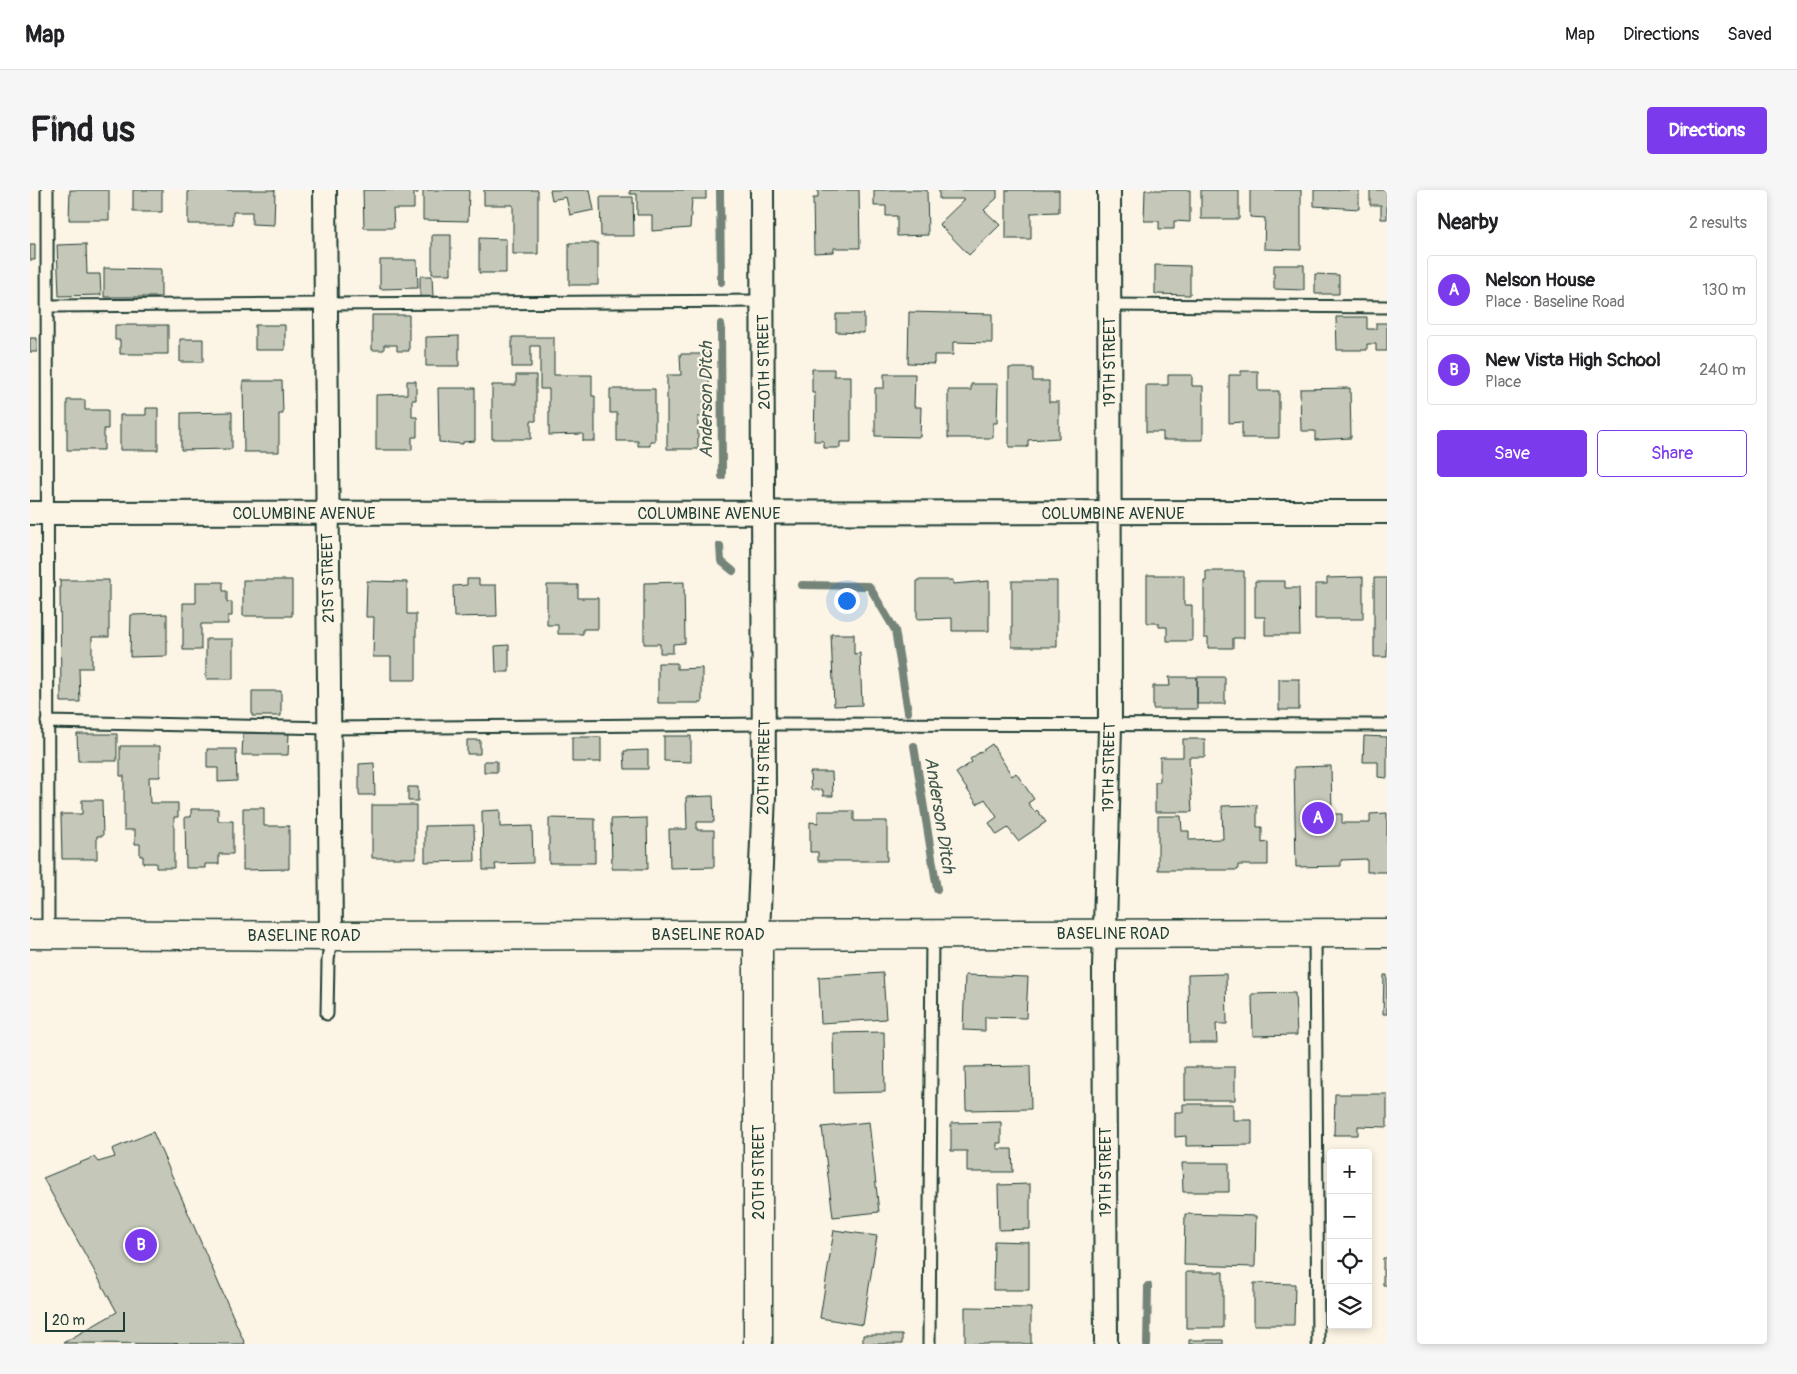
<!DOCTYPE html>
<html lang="en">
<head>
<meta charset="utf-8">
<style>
	body { margin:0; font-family:Pangolin,sans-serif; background:#f6f6f6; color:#202124 }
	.controls { position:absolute; right:15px; bottom:15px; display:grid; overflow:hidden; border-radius:5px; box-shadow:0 2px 8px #0003 }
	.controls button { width:45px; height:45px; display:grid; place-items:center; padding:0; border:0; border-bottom:1px solid #e0e0e0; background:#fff; color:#202124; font:25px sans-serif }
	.scale { position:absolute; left:15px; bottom:12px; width:80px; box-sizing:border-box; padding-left:5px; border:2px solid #1f3d34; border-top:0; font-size:14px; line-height:18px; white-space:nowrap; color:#1f3d34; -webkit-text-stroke:4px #fcf5e5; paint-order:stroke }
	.you { position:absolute; left:816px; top:410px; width:18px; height:18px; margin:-12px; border:4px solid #fff; border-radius:50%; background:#1a73e8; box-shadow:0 0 0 8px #1a73e833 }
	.badge { display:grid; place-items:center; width:32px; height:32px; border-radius:50%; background:#7c3aed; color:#fff; font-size:16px; font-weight:700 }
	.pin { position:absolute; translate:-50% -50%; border:2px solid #fff; box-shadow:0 1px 5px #0006 }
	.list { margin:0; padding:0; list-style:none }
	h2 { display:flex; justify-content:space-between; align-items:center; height:65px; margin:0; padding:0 20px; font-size:21px }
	h2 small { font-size:16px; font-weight:400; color:#757577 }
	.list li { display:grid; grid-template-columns:32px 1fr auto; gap:15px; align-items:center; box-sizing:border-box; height:70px; margin:0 10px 10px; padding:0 10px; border:1px solid #e0e0e0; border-radius:5px }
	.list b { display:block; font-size:19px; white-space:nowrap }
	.list p { margin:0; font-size:16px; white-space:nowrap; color:#757577 }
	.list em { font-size:16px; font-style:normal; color:#757577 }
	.actions { display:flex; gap:10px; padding:15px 20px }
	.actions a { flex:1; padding:11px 0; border:1px solid #7c3aed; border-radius:5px; text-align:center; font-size:18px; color:#7c3aed }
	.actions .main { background:#7c3aed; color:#fff }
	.icon { flex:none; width:28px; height:28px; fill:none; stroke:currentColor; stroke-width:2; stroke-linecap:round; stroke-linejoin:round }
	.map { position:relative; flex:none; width:1357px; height:1154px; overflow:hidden; border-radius:5px }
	header { display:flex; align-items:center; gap:30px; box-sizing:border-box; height:70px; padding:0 25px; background:#fff; border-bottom:1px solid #e0e0e0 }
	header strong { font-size:24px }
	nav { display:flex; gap:28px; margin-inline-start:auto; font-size:18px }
	.intro { display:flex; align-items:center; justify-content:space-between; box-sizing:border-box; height:120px; padding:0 30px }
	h1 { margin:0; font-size:35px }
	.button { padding:12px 22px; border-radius:5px; background:#7c3aed; color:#fff; font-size:18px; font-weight:700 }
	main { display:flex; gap:30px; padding:0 30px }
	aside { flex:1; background:#fff; border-radius:5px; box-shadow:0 2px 8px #0003 }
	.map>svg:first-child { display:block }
</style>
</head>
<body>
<header>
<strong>Map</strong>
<nav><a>Map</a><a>Directions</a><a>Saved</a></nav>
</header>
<div class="intro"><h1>Find us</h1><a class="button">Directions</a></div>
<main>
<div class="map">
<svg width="1357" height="1154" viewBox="0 0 1357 1154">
	<rect width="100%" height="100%" fill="#fcf5e5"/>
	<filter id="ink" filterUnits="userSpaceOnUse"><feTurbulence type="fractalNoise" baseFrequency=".02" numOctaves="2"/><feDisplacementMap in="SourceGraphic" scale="10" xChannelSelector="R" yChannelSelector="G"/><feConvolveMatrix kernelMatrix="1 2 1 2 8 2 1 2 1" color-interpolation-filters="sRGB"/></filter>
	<g filter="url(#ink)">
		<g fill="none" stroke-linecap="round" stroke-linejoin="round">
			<!-- stream -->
			<path stroke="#758479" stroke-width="8" d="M 690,0 L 691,92
				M 691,134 L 692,286
				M 690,356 L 691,371 L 703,381
				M 772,395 L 839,396 L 865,440 L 878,522
				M 884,556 L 907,699
				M 1117,1154 L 1118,1096"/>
		</g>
		<!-- building -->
		<path fill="#c5c7b9" stroke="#1f3d34" d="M 40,0 L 79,0 L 79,30 L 39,30 Z
			M 103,0 L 132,0 L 132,22 L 103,22 Z
			M 158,0 L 245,0 L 244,35 L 222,34 L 222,22 L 203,22 L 203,34 L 158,34 Z
			M 333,0 L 388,0 L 388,3 L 384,3 L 384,19 L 363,19 L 364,38 L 334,38 Z
			M 393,0 L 439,0 L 438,31 L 393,30 Z
			M 454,0 L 508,0 L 508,64 L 483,64 L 483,15 L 454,15 Z
			M 520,0 L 560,0 L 564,20 L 540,25 L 536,7 L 522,10 Z
			M 600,0 L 676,0 L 676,9 L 662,9 L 660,38 L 622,41 L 622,25 L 607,25 L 607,4 L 600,4 Z
			M 788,0 L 829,0 L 830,58 L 804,58 L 804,62 L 784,63 L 783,8 L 788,8 Z
			M 844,0 L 897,0 L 898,45 L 867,46 L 867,26 L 856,26 L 856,16 L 844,16 Z
			M 909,0 L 967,0 L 967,8 L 954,20 L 970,35 L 939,65 L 909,34 L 935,9 L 909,9 Z
			M 976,0 L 1029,0 L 1029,22 L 1001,23 L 1001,49 L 976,49 Z
			M 1115,0 L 1160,0 L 1160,32 L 1144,31 L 1144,39 L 1129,39 L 1129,31 L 1114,31 Z
			M 1171,0 L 1209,0 L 1209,29 L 1171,29 Z
			M 1220,0 L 1271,0 L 1271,60 L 1234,59 L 1235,28 L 1220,27 Z
			M 1284,0 L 1329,0 L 1329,19 L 1284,16 Z
			M 1340,0 L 1357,0 L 1357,29 L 1351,29 L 1351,15 L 1340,15 Z
			M 570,7 L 603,7 L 604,46 L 571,46 Z
			M 402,45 L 421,45 L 421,84 L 402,84 Z
			M 449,48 L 476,49 L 476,83 L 449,83 Z
			M 539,53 L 568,53 L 568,95 L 539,95 Z
			M 0,54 L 5,54 L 5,70 L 0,70 Z
			M 56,54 L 57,84 L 70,84 L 71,105 L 29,106 L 27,55 Z
			M 350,70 L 387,70 L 388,98 L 350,99 Z
			M 1125,75 L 1160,76 L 1160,105 L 1125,104 Z
			M 1244,75 L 1274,75 L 1274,100 L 1244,99 Z
			M 74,78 L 131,79 L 131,107 L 74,107 Z
			M 1285,84 L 1309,85 L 1309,104 L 1285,104 Z
			M 390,86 L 402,86 L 403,107 L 390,107 Z
			M 879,122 L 962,124 L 962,153 L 923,152 L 923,165 L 904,165 L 904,174 L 878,173 Z
			M 806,124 L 834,124 L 834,143 L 806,142 Z
			M 342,125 L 379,125 L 379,161 L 367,161 L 367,155 L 354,155 L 354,160 L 342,160 Z
			M 1306,127 L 1337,127 L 1337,139 L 1346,139 L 1346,133 L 1357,133 L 1357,161 L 1346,161 L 1346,154 L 1337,154 L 1337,160 L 1307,160 Z
			M 85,135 L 138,135 L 138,164 L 90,164 L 90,150 L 85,150 Z
			M 225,135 L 255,135 L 255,160 L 225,160 Z
			M 429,146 L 429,176 L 396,176 L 396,147 Z
			M 482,147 L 524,147 L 524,185 L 562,185 L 562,206 L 565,206 L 565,251 L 553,251 L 553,244 L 519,245 L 519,199 L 510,199 L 510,156 L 501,156 L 501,177 L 482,177 Z
			M 0,148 L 7,148 L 7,162 L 0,162 Z
			M 150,149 L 173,149 L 173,172 L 150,172 Z
			M 650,164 L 679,164 L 679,227 L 668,227 L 668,259 L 637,259 L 637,185 L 651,185 Z
			M 979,178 L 1003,178 L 1003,191 L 1019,191 L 1019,212 L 1029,212 L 1029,248 L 998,250 L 998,257 L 979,257 Z
			M 782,179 L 804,179 L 804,186 L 821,186 L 821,252 L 810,252 L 810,258 L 794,258 L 794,251 L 784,251 L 785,203 L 782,203 Z
			M 1211,181 L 1228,181 L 1228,201 L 1249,201 L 1249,248 L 1212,248 L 1212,232 L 1199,233 L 1199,185 L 1211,185 Z
			M 854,184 L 885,184 L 884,217 L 891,217 L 890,247 L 845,246 L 845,198 L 854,198 Z
			M 486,185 L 506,185 L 506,231 L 501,231 L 501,249 L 462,249 L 462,195 L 486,195 Z
			M 1138,185 L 1162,185 L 1162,196 L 1173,196 L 1173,250 L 1133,250 L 1133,242 L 1116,242 L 1116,195 L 1138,195 Z
			M 213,191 L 252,191 L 253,224 L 249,224 L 249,262 L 214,262 Z
			M 377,191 L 386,191 L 386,210 L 382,210 L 382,227 L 387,227 L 387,247 L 382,247 L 382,260 L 346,260 L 346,205 L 377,204 Z
			M 941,194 L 968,194 L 967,233 L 963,233 L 963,248 L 918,248 L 918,200 L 941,200 Z
			M 408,198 L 445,198 L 445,251 L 433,252 L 433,254 L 409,252 Z
			M 1320,198 L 1321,248 L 1285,250 L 1285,241 L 1271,241 L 1270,199 Z
			M 580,199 L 625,199 L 625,251 L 620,251 L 620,256 L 608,256 L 608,251 L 587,251 L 587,223 L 580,223 Z
			M 37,210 L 55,210 L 55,220 L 78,220 L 78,239 L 74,239 L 74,260 L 37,260 Z
			M 116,218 L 128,218 L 128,260 L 90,260 L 90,225 L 116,225 Z
			M 202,222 L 202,259 L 151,260 L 151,223 Z
			M 1176,381 L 1214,381 L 1214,448 L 1203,448 L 1203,458 L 1178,458 L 1178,448 L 1174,448 L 1174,391 L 1176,391 Z
			M 1117,385 L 1154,385 L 1154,415 L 1162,415 L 1162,451 L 1137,451 L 1137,437 L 1129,437 L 1129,433 L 1117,433 Z
			M 1333,387 L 1333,429 L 1285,429 L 1285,394 L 1297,394 L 1297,388 Z
			M 1344,388 L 1357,388 L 1357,467 L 1344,467 Z
			M 437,389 L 449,389 L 449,395 L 466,395 L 467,426 L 424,427 L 423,396 L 437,395 Z
			M 30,390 L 79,390 L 79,447 L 62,447 L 62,478 L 49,478 L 50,512 L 31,512 Z
			M 213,390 L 262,390 L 262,426 L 213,426 Z
			M 887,390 L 923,390 L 923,394 L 959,391 L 959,441 L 922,441 L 922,428 L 887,429 Z
			M 337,391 L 377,392 L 377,424 L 386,424 L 386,490 L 361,490 L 361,467 L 343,467 L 344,427 L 336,427 Z
			M 982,391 L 1027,391 L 1027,457 L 982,457 Z
			M 1225,391 L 1255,391 L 1255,398 L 1269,398 L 1270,445 L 1235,445 L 1235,427 L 1225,427 Z
			M 166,392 L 193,392 L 193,401 L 197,401 L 197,412 L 202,412 L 202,426 L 198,426 L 198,434 L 171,434 L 171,460 L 153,460 L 153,413 L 166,413 Z
			M 654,392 L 655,453 L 643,454 L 643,463 L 630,463 L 630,454 L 614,454 L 614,393 Z
			M 517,395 L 548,395 L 548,408 L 568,408 L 568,439 L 553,439 L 553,444 L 528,444 L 528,435 L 517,435 Z
			M 137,424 L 137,466 L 100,467 L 101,425 Z
			M 801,444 L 824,444 L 824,464 L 830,463 L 832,515 L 804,516 Z
			M 176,449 L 203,449 L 203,489 L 176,489 Z
			M 479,455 L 479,482 L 466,482 L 465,456 Z
			M 628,473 L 647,473 L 647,479 L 672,478 L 672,513 L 628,513 Z
			M 1139,487 L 1167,487 L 1167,519 L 1123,519 L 1123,496 L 1140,496 Z
			M 1167,487 L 1195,487 L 1195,514 L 1167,514 Z
			M 1249,489 L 1269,489 L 1269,520 L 1249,520 Z
			M 222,501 L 251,501 L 251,526 L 222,526 Z
			M 213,543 L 259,543 L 258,565 L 212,565 Z
			M 47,544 L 87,544 L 87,571 L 48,571 Z
			M 634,546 L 661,546 L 661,572 L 634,571 Z
			M 1334,546 L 1357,547 L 1357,588 L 1348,587 L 1348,572 L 1333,572 Z
			M 542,547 L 571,547 L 571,572 L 542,572 Z
			M 1153,549 L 1175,549 L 1175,567 L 1159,567 L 1162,622 L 1125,622 L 1125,592 L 1130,592 L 1130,567 L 1153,567 Z
			M 437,550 L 450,550 L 450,564 L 437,564 Z
			M 962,554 L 982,586 L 986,583 L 1004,609 L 998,613 L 1005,622 L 1007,620 L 1016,632 L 988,651 L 978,638 L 967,645 L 959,633 L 967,627 L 955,609 L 947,614 L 926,583 L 942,572 L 940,569 Z
			M 90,556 L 130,556 L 130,587 L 119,587 L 120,613 L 148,613 L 148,627 L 144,627 L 144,678 L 126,678 L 126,673 L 113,673 L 113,666 L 110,666 L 110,654 L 105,654 L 105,640 L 94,640 L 94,586 L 90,586 Z
			M 177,559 L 206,559 L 207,591 L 188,592 L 188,578 L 177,578 Z
			M 618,560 L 618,579 L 595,579 L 594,561 Z
			M 454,571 L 467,571 L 467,582 L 454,582 Z
			M 344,573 L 345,605 L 329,605 L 329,574 Z
			M 1301,576 L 1302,624 L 1312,624 L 1312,633 L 1340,633 L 1340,624 L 1357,623 L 1357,682 L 1337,682 L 1337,669 L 1311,670 L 1311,676 L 1266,677 L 1264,577 Z
			M 780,582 L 802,582 L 803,606 L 793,606 L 793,600 L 781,600 Z
			M 378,597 L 388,597 L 388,611 L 378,611 Z
			M 683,606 L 684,632 L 667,632 L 667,640 L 684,640 L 684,677 L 640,678 L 639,639 L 657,639 L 656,607 Z
			M 52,610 L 72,610 L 73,646 L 67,646 L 67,669 L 32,669 L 31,624 L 52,624 Z
			M 342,615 L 386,615 L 386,668 L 342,668 Z
			M 1227,615 L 1227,637 L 1232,637 L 1232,653 L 1238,652 L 1238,675 L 1208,675 L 1208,680 L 1128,680 L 1128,626 L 1151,626 L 1152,641 L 1159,641 L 1159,650 L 1193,649 L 1192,616 Z
			M 213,618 L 234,618 L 234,636 L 259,636 L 259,679 L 213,680 Z
			M 161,619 L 188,619 L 188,631 L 203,631 L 203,664 L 189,664 L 189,674 L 175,674 L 175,678 L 156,678 L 155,627 L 161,627 Z
			M 470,620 L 470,637 L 502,636 L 503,673 L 465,674 L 466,680 L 453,680 L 452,621 Z
			M 788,621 L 824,621 L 824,631 L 857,631 L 857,671 L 788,671 L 788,662 L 780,662 L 780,632 L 788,633 Z
			M 519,628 L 565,629 L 565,673 L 519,673 Z
			M 617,628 L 618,679 L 582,679 L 581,629 Z
			M 444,635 L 445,671 L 395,672 L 395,636 Z
			M 853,783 L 856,829 L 791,833 L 789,787 Z
			M 1196,784 L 1197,834 L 1186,834 L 1187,853 L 1159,853 L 1158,785 Z
			M 935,785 L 998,787 L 996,828 L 955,827 L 955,841 L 933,840 Z
			M 1354,785 L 1357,785 L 1357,824 L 1353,824 Z
			M 1265,803 L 1267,845 L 1223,846 L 1222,804 Z
			M 854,842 L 855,902 L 804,903 L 803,843 Z
			M 1000,876 L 1001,919 L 936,920 L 935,877 Z
			M 1155,877 L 1205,877 L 1205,910 L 1155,910 Z
			M 1305,904 L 1357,904 L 1357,937 L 1328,936 L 1328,945 L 1304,945 Z
			M 1153,914 L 1203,914 L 1203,930 L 1222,930 L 1222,955 L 1156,956 L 1156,946 L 1145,947 L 1145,922 L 1153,922 Z
			M 839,932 L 849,1022 L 803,1027 L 792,937 Z
			M 971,932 L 971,953 L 967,953 L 967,959 L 982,959 L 983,982 L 937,982 L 937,961 L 921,961 L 921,933 Z
			M 123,942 L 215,1154 L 33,1153 L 87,1122 L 13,988 L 64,967 L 68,972 L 85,967 L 82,959 Z
			M 1152,973 L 1199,973 L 1199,1002 L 1153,1002 Z
			M 1000,994 L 1000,1039 L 969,1040 L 968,995 Z
			M 1155,1024 L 1226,1026 L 1225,1077 L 1154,1075 Z
			M 804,1040 L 847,1046 L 833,1135 L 790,1128 Z
			M 964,1051 L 999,1052 L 999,1100 L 963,1100 Z
			M 1353,1068 L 1357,1068 L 1357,1095 L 1353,1095 Z
			M 1156,1082 L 1193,1082 L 1193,1138 L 1156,1138 Z
			M 1224,1093 L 1265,1094 L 1264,1135 L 1224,1135 Z
			M 935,1117 L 1001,1118 L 1001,1154 L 935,1154 Z
			M 833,1145 L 872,1145 L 872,1154 L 833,1154 Z
			M 1159,1150 L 1193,1150 L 1193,1154 L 1159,1154 Z"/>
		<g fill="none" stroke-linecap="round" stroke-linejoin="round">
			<defs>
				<path id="service" d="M 17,0 L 18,743
					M 1079,115 L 1357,117
					M 18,116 L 732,111
					M 17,532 L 301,538 L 734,534 L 1357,535
					M 1285,743 L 1288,1154
					M 297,824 L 298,771 L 301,746
					M 899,1154 L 902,744"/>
				<path id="minor" d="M 295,0 L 301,746
					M 0,323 L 1357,322
					M 728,743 L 734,605 L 732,0
					M 1076,1154 L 1074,778 L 1080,536 L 1079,0"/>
				<path id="tertiary" d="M 0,744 L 301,746 L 1357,743
					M 728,1154 L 728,743"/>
			</defs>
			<!-- service casing -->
			<use href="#service" stroke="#1f3d34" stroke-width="15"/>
			<!-- minor casing -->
			<use href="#minor" stroke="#1f3d34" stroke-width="26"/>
			<!-- tertiary casing -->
			<use href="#tertiary" stroke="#1f3d34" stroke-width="31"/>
			<!-- service -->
			<use href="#service" stroke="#fcf5e5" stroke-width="11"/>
			<!-- minor -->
			<use href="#minor" stroke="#fcf5e5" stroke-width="22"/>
			<!-- tertiary -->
			<use href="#tertiary" stroke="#fcf5e5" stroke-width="28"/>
		</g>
	</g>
	<g text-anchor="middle" stroke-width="4.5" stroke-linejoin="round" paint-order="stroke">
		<!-- street labels -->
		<g font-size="16" fill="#1f3d34" stroke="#fcf5e5">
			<text transform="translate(733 172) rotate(-91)" y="6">20TH STREET</text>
			<text transform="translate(1079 172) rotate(-90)" y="6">19TH STREET</text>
			<text x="274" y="329">COLUMBINE AVENUE</text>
			<text x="679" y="329">COLUMBINE AVENUE</text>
			<text x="1083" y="329">COLUMBINE AVENUE</text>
			<text transform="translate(297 388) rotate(-91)" y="6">21ST STREET</text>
			<text transform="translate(733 577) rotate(-89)" y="6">20TH STREET</text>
			<text transform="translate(1078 577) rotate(-89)" y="6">19TH STREET</text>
			<text x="1083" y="749">BASELINE ROAD</text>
			<text x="678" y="750">BASELINE ROAD</text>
			<text x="274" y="751">BASELINE ROAD</text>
			<text transform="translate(728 982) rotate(-90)" y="6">20TH STREET</text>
			<text transform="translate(1075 982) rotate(-90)" y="6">19TH STREET</text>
		</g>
		<!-- water labels -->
		<g font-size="18" font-style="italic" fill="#435a51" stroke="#fcf5e5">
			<text transform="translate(676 210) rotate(-90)" y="6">Anderson Ditch</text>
			<text transform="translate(910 625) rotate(81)" y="6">Anderson Ditch</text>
		</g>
	</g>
</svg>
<div class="controls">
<button>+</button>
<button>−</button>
<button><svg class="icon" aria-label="locate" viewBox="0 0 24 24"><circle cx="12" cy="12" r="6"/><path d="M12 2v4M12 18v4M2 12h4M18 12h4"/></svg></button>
<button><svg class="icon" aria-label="layers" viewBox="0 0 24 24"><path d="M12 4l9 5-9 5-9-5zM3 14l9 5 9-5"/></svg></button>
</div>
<div class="scale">20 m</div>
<div class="you"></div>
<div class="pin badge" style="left:1288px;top:628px">A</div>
<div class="pin badge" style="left:111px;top:1055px">B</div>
</div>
<aside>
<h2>Nearby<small>2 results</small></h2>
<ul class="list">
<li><span class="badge">A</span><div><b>Nelson House</b><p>Place · Baseline Road</p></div><em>130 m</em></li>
<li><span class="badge">B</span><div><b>New Vista High School</b><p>Place</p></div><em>240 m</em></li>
</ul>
<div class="actions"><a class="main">Save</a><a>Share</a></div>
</aside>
</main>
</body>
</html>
